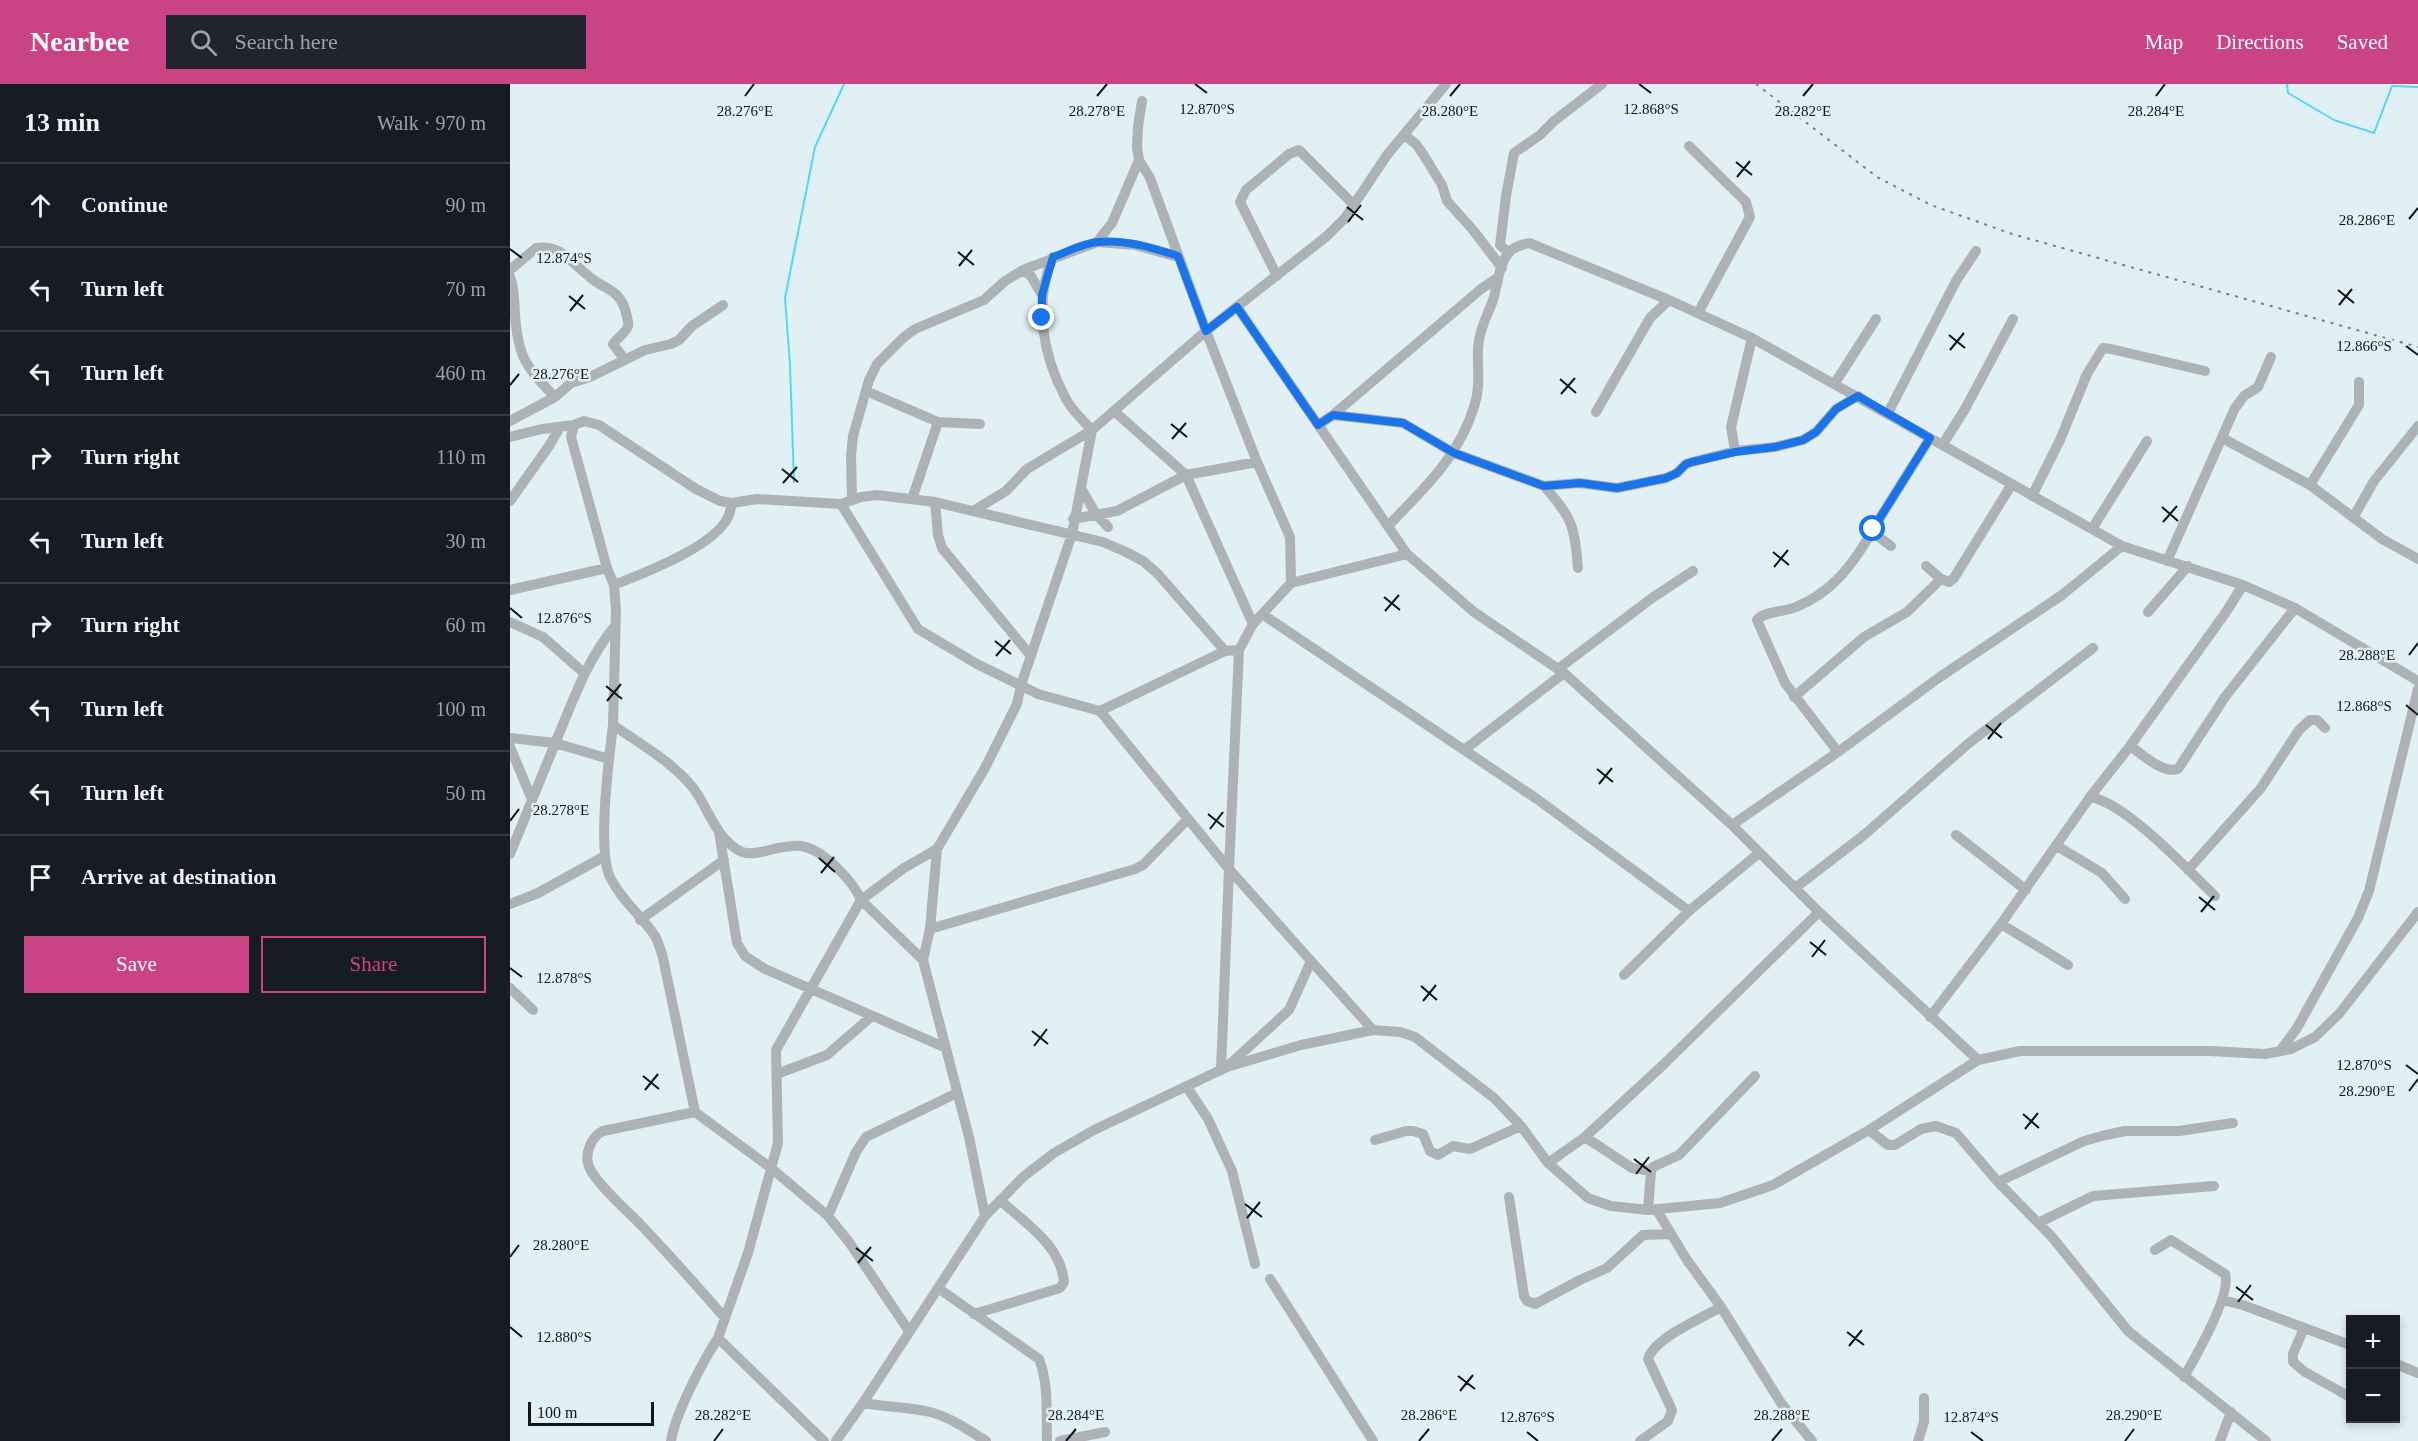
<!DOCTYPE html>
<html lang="en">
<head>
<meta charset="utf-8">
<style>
	body { margin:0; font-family:"Times New Roman",serif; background:#20242c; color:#f1f3f6 }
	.controls { position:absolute; right:18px; bottom:18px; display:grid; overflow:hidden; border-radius:0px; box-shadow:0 3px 9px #0003 }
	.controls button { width:54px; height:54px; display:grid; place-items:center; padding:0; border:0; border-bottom:2px solid #363941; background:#171b24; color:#f1f3f6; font:30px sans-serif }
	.scale { position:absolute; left:18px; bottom:15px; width:126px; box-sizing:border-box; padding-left:6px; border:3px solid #0f1415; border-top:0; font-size:16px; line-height:21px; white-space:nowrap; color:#0f1415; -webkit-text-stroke:4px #e1f0f4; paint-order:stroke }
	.stop { position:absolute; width:18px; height:18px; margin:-14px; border:4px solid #1a73e8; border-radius:50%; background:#fff }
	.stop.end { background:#1a73e8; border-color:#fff; box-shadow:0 2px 6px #0008 }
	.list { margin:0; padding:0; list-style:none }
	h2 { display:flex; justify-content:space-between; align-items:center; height:78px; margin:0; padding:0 24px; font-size:26px }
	h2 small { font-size:20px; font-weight:400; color:#9ea1a6 }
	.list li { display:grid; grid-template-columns:39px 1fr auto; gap:18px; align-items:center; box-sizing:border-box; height:84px; padding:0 24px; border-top:2px solid #363941 }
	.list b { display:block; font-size:22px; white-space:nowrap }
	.list em { font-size:20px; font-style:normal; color:#9ea1a6 }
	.actions { display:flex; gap:12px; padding:18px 24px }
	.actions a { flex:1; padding:14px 0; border:2px solid #ca4384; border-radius:0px; text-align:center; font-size:21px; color:#ca4384 }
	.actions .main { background:#ca4384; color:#fff }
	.icon { flex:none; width:33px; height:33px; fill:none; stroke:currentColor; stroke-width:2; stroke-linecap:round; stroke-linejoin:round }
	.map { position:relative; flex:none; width:1908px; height:1357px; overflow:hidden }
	header { display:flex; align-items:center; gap:36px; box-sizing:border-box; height:84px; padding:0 30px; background:#ca4384; color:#fff }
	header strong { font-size:28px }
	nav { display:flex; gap:33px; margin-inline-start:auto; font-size:21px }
	.search { width:420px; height:54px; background:#20242c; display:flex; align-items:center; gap:15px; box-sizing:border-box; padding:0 21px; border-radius:0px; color:#9ea1a6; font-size:22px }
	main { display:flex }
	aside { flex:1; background:#171b24 }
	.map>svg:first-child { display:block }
</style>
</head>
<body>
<header>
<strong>Nearbee</strong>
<div class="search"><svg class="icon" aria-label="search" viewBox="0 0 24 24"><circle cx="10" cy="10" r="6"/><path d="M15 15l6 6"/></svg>Search here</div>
<nav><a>Map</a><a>Directions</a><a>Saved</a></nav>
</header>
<main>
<aside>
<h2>13 min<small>Walk · 970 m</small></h2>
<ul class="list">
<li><svg class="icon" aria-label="ahead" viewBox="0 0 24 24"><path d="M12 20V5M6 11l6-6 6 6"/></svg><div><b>Continue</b></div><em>90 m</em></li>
<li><svg class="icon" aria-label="left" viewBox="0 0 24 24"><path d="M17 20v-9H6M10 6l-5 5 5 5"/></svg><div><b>Turn left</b></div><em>70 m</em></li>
<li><svg class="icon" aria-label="left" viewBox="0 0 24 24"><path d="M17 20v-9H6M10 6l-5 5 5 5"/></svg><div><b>Turn left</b></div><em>460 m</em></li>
<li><svg class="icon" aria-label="right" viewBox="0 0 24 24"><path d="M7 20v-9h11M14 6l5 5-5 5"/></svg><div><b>Turn right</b></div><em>110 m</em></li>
<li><svg class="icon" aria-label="left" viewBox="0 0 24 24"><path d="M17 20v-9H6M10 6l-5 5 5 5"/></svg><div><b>Turn left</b></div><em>30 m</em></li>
<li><svg class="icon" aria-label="right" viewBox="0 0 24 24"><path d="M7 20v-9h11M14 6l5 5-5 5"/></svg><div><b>Turn right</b></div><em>60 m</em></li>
<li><svg class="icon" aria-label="left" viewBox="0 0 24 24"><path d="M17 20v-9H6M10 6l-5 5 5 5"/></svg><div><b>Turn left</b></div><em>100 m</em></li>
<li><svg class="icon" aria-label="left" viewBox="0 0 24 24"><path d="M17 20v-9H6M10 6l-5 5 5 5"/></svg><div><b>Turn left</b></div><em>50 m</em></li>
<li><svg class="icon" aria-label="arrive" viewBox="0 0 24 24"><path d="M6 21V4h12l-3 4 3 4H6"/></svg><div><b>Arrive at destination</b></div></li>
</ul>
<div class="actions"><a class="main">Save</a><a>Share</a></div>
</aside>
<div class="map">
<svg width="1908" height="1357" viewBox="0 0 1908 1357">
	<rect width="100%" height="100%" fill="#e1f0f4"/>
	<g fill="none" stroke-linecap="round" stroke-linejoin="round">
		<!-- stream -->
		<path stroke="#50d8f7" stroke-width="2" d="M 1777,0 L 1778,9 L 1824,36 L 1864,49 L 1882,2 L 1908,3
			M 284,398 L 280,280 L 275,214 L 305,63 L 334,0"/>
		<!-- minor -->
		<path stroke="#adb3b5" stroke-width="10" d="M 632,17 L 628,43 L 627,63 L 629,76 L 640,94 L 696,247 L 747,378 L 780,453 L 781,499 L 743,540 L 729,566 L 719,785 L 801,877 L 779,926 L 719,981
			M 894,51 L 906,60 L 913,70 L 932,101 L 937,117 L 963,146 L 992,184
			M 1179,62 L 1236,118 L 1240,133 L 1188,229
			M 587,158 L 602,139 L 629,76
			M 999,169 L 990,161 L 996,112 L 1004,69 L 1030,51 L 1044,37 L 1092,0
			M 543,173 C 523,218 533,272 555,313 C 561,326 573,336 582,346
			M 0,186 L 26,164 C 52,160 62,180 81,194 C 97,207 110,205 116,229 C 117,233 119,238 118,242 C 116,249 107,254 103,260 L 115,276
			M 513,186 L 521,192 L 532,211
			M 767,192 L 730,118 L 736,106 L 779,70 L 789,66 L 843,120
			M 0,193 C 5,205 4,218 5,231 C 8,273 16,283 45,313
			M 727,223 L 897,470
			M 1325,299 L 1366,235
			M 356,307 L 428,338 L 470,340
			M 604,327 L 676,391 L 743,540
			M 1086,328 L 1140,234 L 1159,216
			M 1378,329 L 1446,197 L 1466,167
			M 823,331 L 893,339 L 944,369 L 1034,402 L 1069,399 L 1107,404 L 1156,394 L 1167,389 L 1176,380 L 1182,378 L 1225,367 L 1265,363 L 1293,356 L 1306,348 L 1326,325 L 1348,312
			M 0,337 L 45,313 L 61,299 L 80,293 L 135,266 L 161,260 L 169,256 L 182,242 L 213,221
			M 64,341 L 61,353 L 97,484 L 104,501 L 106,526 L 103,641 C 129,659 172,684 188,711 C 200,730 210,759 232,768 C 243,772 258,766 268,764 C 275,763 285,761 291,762 C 313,765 343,797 351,816 L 413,876
			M 808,341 L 823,331 L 971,205 L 986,195
			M 0,353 L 32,345 L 64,341 L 74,337 L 89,341 L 186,405 L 210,417 L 222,419 L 247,415 L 331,420 L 351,413 L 367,411 L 425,418 L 593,458 L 616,468 L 633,477 L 648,490 L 715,567 L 729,566
			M 1712,354 L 1800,401 L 1872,455 L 1908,475
			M 1433,360 L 1455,325 L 1503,235
			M 1225,367 L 1221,343 L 1242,254
			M 1800,401 L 1849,321 L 1849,298
			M 1034,402 C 1063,435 1064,441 1068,484
			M 572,406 L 586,430 L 598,443
			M 1522,412 L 1550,356 L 1577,290 L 1593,264 L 1601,265 L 1695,287
			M 402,415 L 428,338
			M 342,416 L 341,372 L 343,352 L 359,296 L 367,280 L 393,254 L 405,245 L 474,216 L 495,197 L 513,186 L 587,158 L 625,161 L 668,173
			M 0,417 L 39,362 L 50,343
			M 425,418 L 428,451 L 432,464 L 521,572
			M 331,420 L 408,545 L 467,580 L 528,610 L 590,627 L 715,567
			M 463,427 L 496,407 L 517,385 L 582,346 L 696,247 L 817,152 L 835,134 L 877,71 L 936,0
			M 1843,434 L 1864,397 L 1908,342
			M 563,435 L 607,427 L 676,391 L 747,378
			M 879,441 C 914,404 948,374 964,323 C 971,303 967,285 968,264 C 969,246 977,233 983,216 C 988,201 988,183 998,169 C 1003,163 1011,161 1019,159 L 1159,216 L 1242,254 L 1612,462 L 1733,501 L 1785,524 L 1908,597
			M 1582,445 L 1637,357
			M 1381,462 L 1362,448 L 1363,445 L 1420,354
			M 1657,477 L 1725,324 L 1734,312 L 1748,303 L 1761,273
			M 1416,482 L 1431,495
			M 781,499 L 897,470 L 964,528 L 1054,589 L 1222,741 L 1309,828 L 1468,976
			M 104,501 C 134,489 204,463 218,433 C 220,429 221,423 222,419
			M 0,506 L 97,484
			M 1638,528 L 1678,482
			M 752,530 L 1027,715 L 1179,827 L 1249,769
			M 0,538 L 33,553 L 74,589
			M 1048,585 L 1142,514 L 1183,487
			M 1284,613 L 1354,553 L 1397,528 L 1431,495 L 1439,498 L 1444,494 L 1502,400
			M 590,627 L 719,785 L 711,986
			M 103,641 C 99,675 87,765 100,793 C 111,816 132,832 145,852 C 149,859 151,867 153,874 L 185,1028 L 261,1084 L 318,1132 L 339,1158 L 399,1247
			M 0,654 L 45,659 L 99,675
			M 1620,662 C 1632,670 1652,690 1668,685 L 1715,613 L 1785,524
			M 0,663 L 21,713
			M 954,666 L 1054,589
			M 1328,668 L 1275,599 L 1247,536 C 1254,527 1275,528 1286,523 C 1323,508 1342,481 1362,448
			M 1580,713 C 1615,718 1678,786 1705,812
			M 1222,741 L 1328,668 L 1427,595 L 1552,511 L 1612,462
			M 209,748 L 227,859 L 235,872 L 255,885 L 434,963
			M 1446,751 L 1516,806
			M 1547,762 L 1592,789 L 1615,815
			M 0,770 C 17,728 34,687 51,645 C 66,609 79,573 105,542
			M 1678,786 L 1751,704 L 1789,646 L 1800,636 L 1807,636 L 1815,644
			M 1285,804 L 1354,751 L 1459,659 L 1583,564
			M 0,820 L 28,809 L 95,772
			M 130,836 L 214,776
			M 1491,840 L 1558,881
			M 420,845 L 625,785 L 633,781 L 677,736
			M 801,877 L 863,946
			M 1114,891 L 1179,827
			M 0,904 L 23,926
			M 1420,933 L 1491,840 L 1580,713 L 1620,662 L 1716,528 L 1733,501
			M 1770,967 L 1787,944 L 1848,834 L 1859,807 L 1908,605
			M 267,990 L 317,971 L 362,932
			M 677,1003 L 698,1035 L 722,1087 L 745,1180
			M 185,1028 L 93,1047 C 81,1053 74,1070 79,1083 C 86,1099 115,1125 128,1138 C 158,1169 186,1201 215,1234
			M 1359,1046 L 1378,1061 L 1385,1061 L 1411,1045 L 1426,1042 L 1446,1049 L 1488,1098 L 1542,1153 L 1618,1247 L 1756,1357
			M 1075,1053 L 1122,1084 L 1141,1087
			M 865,1056 L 896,1047 L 903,1047 L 913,1050 L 920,1067 L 928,1071 L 943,1062 L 960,1065 L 1011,1042
			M 1038,1079 L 1075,1053 L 1153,981 L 1309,828
			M 1488,1098 L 1574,1057 L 1596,1051 L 1615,1047 L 1669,1047 L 1723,1039
			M 999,1113 L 1014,1212 L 1017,1217 L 1025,1220 L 1070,1196 L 1097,1184 L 1133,1151 L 1161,1150
			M 1146,1125 L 1177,1176 L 1211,1223 L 1271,1319 L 1302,1357
			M 1138,1126 L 1141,1087 L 1143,1083 L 1169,1071 L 1245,992
			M 318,1132 L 346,1068 L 356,1053 L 447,1009
			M 475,1132 L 459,1053 L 413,876 L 420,845 L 427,765 L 475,684 L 507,620 L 511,601 L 562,450 L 582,346
			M 1528,1139 L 1583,1112 L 1704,1102
			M 1645,1166 L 1661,1156 L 1715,1190 C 1722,1210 1685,1274 1674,1293
			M 760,1195 L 863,1357
			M 428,1204 L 529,1275 C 539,1300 536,1330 537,1357
			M 1712,1216 L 1733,1221 L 1840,1261
			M 464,1230 L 550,1204 L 554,1198 C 551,1161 515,1139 490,1116
			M 1794,1244 L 1783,1270 L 1783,1278 L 1795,1288 L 1840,1313
			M 1886,1280 L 1908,1289
			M 353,1319 C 375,1323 399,1323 420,1328 C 440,1333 458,1346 476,1357
			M 161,1357 C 165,1330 193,1277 208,1254
			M 314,1357 L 208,1254 L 238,1169 L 268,1059 L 266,966 L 351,816 L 394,784 L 427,765
			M 326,1357 L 353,1319 L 475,1132 L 513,1093 L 544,1069 L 584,1046 L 717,983 L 791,961 L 863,946 L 890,948 L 905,953 L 984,1014 L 1011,1042 L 1038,1079 L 1078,1114 L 1101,1122 L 1138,1126 L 1210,1119 L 1263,1101 L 1359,1046 L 1468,976 L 1510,967 L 1700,967 L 1755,970 L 1781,965 L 1805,953 L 1829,930 L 1908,828
			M 550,1357 L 595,1348
			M 1130,1357 L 1158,1337 L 1162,1326 L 1138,1275 C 1144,1254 1192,1234 1211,1223
			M 1408,1357 L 1414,1338 L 1414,1314
			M 1710,1357 L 1721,1328"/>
		<!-- rail -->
		<path stroke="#778184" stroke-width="2" stroke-dasharray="3 6" stroke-linecap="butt" d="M 1246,0 L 1367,93 L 1421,121 L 1502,150 L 1908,263"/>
	</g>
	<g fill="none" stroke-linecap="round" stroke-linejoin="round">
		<!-- route -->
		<path stroke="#1a73e8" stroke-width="8" d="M 532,234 L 532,211 L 543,173 C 557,168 573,159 588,158 C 614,155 644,164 668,172 L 696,247 L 727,223 L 808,341 L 823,331 L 893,339 L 944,369 L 1034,402 L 1070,399 L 1107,404 L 1156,394 L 1167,389 L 1176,380 L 1182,378 L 1225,368 L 1265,363 L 1293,356 L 1306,348 L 1326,325 L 1348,312 L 1420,354 L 1363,445"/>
	</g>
	<!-- ticks -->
	<path fill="none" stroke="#0f1415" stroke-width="2" d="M 685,0 L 697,9M 1129,0 L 1141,9M 235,12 L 244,0M 587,12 L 597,0M 940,12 L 950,0M 1293,12 L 1303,0M 1646,12 L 1655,0M 1226,78 L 1242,91M 1227,93 L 1240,77M 837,123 L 853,136M 1899,135 L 1908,124M 838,138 L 851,121M 0,165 L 12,174M 448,168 L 464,181M 449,182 L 462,166M 1828,206 L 1844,219M 59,212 L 75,225M 1829,221 L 1842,205M 60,227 L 73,211M 1439,251 L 1455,264M 1896,262 L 1908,271M 1440,266 L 1454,249M 1050,295 L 1066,309M 0,301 L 9,290M 1051,310 L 1065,294M 661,340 L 677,353M 662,355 L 676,339M 272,385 L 288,398M 273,399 L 287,383M 1652,423 L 1668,437M 1653,438 L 1667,422M 1263,468 L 1279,481M 1264,483 L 1278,466M 874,513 L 890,526M 0,524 L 12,534M 875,527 L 889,511M 485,557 L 501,570M 1899,571 L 1908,559M 486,572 L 500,556M 96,602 L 112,615M 97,617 L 111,600M 1896,621 L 1908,631M 1476,641 L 1492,654M 1478,655 L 1491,639M 1087,685 L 1103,698M 1089,700 L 1102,684M 698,730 L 714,743M 0,737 L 9,725M 700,745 L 713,728M 309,774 L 325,788M 311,789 L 324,773M 1689,813 L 1705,826M 1691,828 L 1704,812M 1300,858 L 1316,871M 1302,873 L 1315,856M 0,884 L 12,893M 911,902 L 927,916M 913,917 L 926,901M 522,947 L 538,960M 524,962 L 537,945M 1896,981 L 1908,990M 133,992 L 149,1005M 135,1006 L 148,990M 1899,1007 L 1908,995M 1513,1030 L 1529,1044M 1515,1045 L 1528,1029M 1124,1075 L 1141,1088M 1126,1090 L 1139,1073M 735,1120 L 752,1133M 737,1134 L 750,1118M 346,1164 L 363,1177M 0,1173 L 9,1161M 348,1179 L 361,1163M 1726,1203 L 1743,1216M 1728,1218 L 1741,1201M 0,1243 L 12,1253M 1337,1248 L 1354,1261M 1339,1262 L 1352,1246M 948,1292 L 965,1305M 950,1307 L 963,1291M 1017,1348 L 1028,1357M 1461,1348 L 1473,1357M 204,1357 L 213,1345M 556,1357 L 566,1345M 909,1357 L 919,1345M 1262,1357 L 1272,1345M 1615,1357 L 1624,1345"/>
	<g font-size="15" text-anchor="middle" fill="#0f1415" stroke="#e1f0f4" stroke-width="5" stroke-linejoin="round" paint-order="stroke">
		<text x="697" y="30">12.870°S</text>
		<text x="1141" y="30">12.868°S</text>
		<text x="235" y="32">28.276°E</text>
		<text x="940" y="32">28.280°E</text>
		<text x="1293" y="32">28.282°E</text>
		<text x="1646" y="32">28.284°E</text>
		<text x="587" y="32">28.278°E</text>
		<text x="1857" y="141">28.286°E</text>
		<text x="54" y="179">12.874°S</text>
		<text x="1854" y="267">12.866°S</text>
		<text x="51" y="295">28.276°E</text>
		<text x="54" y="539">12.876°S</text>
		<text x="1857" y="576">28.288°E</text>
		<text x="1854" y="627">12.868°S</text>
		<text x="51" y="731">28.278°E</text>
		<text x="54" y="899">12.878°S</text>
		<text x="1854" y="986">12.870°S</text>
		<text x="1857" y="1012">28.290°E</text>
		<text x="51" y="1166">28.280°E</text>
		<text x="54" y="1258">12.880°S</text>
		<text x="213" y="1336">28.282°E</text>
		<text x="566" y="1336">28.284°E</text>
		<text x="919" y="1336">28.286°E</text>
		<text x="1272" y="1336">28.288°E</text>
		<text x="1624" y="1336">28.290°E</text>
		<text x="1017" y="1338">12.876°S</text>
		<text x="1461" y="1338">12.874°S</text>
	</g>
</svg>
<div class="controls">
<button>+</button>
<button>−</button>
</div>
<div class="scale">100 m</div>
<div class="stop" style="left:1363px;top:445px"></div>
<div class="stop end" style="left:532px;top:234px"></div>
</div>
</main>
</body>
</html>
